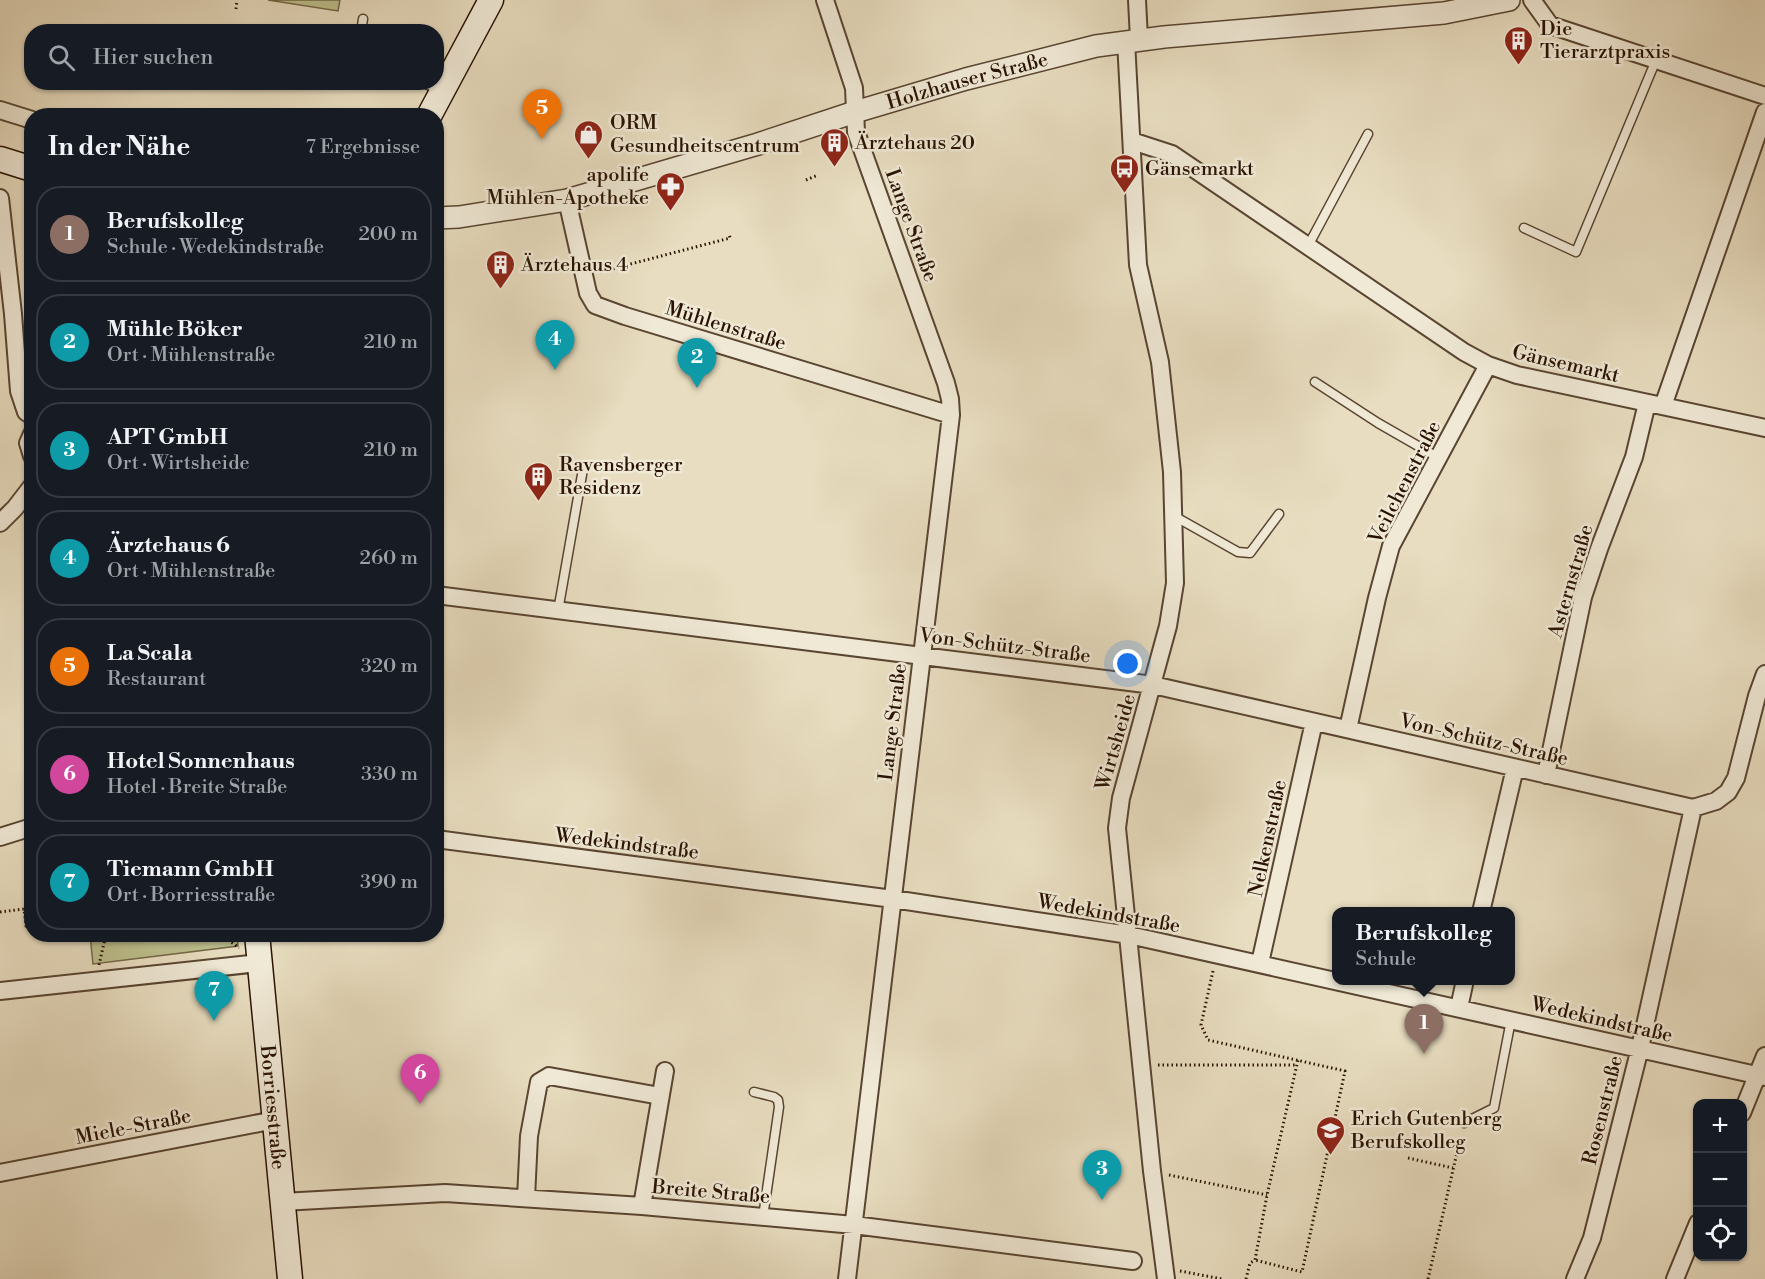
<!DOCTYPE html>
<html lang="de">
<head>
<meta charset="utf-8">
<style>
	body { margin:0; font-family:"Libre Bodoni",serif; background:#242831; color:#f1f3f6 }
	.controls { position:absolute; right:18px; bottom:18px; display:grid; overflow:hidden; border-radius:12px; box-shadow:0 2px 4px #0004 }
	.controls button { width:54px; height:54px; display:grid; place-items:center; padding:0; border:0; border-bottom:2px solid #363941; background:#171b24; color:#f1f3f6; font:30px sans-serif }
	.you { position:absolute; left:1128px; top:664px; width:21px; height:21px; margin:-15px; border:4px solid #fff; border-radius:50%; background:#1a73e8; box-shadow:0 0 0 9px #1a73e833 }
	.badge { display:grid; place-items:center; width:39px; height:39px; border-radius:50%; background:#d93025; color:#fff; font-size:20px; font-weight:700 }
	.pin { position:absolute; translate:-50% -50px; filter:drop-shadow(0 2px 3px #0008) }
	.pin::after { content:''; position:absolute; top:32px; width:21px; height:18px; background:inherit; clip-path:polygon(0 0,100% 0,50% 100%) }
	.popup { position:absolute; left:1332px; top:907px; width:183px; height:78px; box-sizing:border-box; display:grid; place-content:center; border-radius:12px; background:#171b24; filter:drop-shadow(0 2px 4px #0005); font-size:20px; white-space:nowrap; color:#9ea1a6 }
	.popup b { font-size:22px; color:#f1f3f6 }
	.popup::after { content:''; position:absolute; left:50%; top:100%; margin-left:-12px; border:12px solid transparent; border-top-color:#171b24 }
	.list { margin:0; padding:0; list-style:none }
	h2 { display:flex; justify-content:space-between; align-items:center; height:78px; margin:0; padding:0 24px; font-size:26px }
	h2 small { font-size:20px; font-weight:400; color:#9ea1a6 }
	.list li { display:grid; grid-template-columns:39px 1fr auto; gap:18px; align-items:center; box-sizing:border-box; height:96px; margin:0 12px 12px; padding:0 12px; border:2px solid #363941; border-radius:24px }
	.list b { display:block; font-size:22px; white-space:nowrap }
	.list p { margin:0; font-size:20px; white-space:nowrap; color:#9ea1a6 }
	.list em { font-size:20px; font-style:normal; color:#9ea1a6 }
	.icon { flex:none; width:33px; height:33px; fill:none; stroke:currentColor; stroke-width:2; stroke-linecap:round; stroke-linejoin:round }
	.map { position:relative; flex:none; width:1765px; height:1279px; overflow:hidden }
	.search { position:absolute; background:#171b24; box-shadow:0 2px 4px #0004; left:24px; top:24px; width:420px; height:66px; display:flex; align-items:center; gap:15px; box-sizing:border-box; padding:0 21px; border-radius:24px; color:#9ea1a6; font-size:22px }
	.panel { position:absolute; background:#171b24; box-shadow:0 2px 4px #0004; left:24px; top:108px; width:420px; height:834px; border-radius:24px }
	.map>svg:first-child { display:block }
</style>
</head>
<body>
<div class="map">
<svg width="1765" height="1279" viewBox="0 0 1765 1279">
	<rect width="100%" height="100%" fill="#e8ddc0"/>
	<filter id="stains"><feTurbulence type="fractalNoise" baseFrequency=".00333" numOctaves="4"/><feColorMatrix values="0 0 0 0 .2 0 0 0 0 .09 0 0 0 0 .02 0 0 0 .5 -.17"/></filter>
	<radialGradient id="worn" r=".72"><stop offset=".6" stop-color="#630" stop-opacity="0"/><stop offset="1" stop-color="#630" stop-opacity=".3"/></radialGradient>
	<!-- green -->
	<path fill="#bdbf8d" stroke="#736847" stroke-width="1.5" d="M 268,0 L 340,0 L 338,11 Z
		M 90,935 L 237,935 L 238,946 L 93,964 Z"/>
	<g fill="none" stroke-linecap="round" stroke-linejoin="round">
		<defs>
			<path id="service" d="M 361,32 L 363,19
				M 422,82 L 441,91
				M 1524,228 L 1576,252 L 1656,60
				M 1308,246 L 1368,134
				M 1315,382 L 1378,423 L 1439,458
				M 1174,516 L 1238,552 L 1250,553 L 1279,514
				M 558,611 L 583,469
				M 754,1092 L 774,1097 L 778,1100 L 779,1107 L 763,1217
				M 1464,1123 L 1494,1108 L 1511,1020"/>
			<path id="minor" d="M 825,0 L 854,88 L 856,132 L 946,383 L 950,399 L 951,415 L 847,1279
				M 1137,0 L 1139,39
				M 1532,0 L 1550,25 L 1765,96
				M 1126,41 L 1138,265 L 1160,362 L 1172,472 L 1175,583 L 1168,626 L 1121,798 L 1117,828 L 1152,1171 L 1166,1279
				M 0,110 L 32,120
				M 1132,141 L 1172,154 L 1464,352 L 1488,365 L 1517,375 L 1765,428
				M 0,198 L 13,314 L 19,391 L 26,412 L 32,416
				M 567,200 L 588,293 L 595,305 L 625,316 L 951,415
				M 1663,406 L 1765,112
				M 32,434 L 28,443 L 32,456
				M 0,523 L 15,508 L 32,486
				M 436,595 L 1153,685 L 1693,808 L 1716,801 L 1728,792 L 1736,778 L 1757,696 L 1765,674
				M 1348,729 L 1377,598 L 1391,546 L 1488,365
				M 1546,775 L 1583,597 L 1599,549 L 1634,457 L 1647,403
				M 0,837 L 32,827
				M 436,839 L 893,899 L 1129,935 L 1765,1077
				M 1481,912 L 1515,768
				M 1260,963 L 1314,722
				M 0,991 L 259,963
				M 1459,1008 L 1465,980
				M 1742,1113 L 1765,1056
				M 0,1173 L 275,1120
				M 526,1198 L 529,1136 L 539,1082 L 549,1076 L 660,1096
				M 282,1202 L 445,1193 L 642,1206 L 854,1225 L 1133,1261
				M 642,1206 L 665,1071
				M 1575,1279 L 1592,1238 L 1640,1048 L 1693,808
				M 1675,1279 L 1698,1223"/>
			<g id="tertiary">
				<path id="s1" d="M 436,218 L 459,217 L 567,200 L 758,144 L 855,112 L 966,79 L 1096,46 L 1164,37 L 1444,13 L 1509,0"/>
			</g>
			<g id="secondary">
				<path d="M 429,116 L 491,0"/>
				<path d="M 0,159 L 32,169"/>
				<path id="s2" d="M 257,934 L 290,1279"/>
			</g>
		</defs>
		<!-- service casing -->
		<use href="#service" stroke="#594531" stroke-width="11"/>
		<!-- minor casing -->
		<use href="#minor" stroke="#594531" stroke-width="20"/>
		<!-- tertiary casing -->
		<use href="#tertiary" stroke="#594531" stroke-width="24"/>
		<!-- secondary casing -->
		<use href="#secondary" stroke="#291201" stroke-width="27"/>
		<!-- path -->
		<path stroke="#291201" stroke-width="3" stroke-dasharray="1.5 3" stroke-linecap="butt" d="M 236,9 L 237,0
			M 806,180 L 818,175
			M 600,272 L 730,238 L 729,233
			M 0,912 L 24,909 L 26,926 L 32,925
			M 221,934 L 239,948
			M 99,965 L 106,934
			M 1213,971 L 1201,1025 L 1208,1040 L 1345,1071 L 1302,1272 L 1255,1260
			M 1158,1065 L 1297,1065
			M 1408,1158 L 1453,1168
			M 1169,1175 L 1267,1195
			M 1180,1271 L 1222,1279
			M 1246,1279 L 1250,1263 L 1255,1260 L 1267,1195 L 1298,1060
			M 1428,1279 L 1461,1135"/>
		<!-- service -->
		<use href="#service" stroke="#f0e9d6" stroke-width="8"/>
		<!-- minor -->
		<use href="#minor" stroke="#f0e9d6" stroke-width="16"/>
		<!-- tertiary -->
		<use href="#tertiary" stroke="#f0e9d6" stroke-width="21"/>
		<!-- secondary -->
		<use href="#secondary" stroke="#f0e9d6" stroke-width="24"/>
	</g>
	<!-- icons -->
	<defs>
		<symbol id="building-pin" viewBox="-11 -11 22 30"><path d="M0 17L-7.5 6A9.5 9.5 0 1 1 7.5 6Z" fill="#8f2418" stroke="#f0e9d6"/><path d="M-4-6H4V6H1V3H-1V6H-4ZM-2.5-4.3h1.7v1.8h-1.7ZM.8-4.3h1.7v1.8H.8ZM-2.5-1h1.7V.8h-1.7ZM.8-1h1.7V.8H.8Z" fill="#fff"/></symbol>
		<symbol id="shop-pin" viewBox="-11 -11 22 30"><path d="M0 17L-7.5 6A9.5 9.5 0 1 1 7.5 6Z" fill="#8f2418" stroke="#f0e9d6"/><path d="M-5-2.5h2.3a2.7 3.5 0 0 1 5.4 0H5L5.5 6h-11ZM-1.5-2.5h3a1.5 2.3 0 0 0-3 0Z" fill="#fff"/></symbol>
		<symbol id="bus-pin" viewBox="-11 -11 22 30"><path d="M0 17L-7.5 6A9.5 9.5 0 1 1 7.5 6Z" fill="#8f2418" stroke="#f0e9d6"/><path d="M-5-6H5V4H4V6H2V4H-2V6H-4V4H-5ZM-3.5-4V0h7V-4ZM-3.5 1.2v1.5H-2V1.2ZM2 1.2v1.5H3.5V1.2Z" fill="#fff"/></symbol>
		<symbol id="pharmacy-pin" viewBox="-11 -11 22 30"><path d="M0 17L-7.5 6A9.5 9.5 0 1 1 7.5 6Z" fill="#8f2418" stroke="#f0e9d6"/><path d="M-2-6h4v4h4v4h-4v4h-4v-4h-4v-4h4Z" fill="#fff"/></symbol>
		<symbol id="school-pin" viewBox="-11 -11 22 30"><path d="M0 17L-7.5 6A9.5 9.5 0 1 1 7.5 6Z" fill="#8f2418" stroke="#f0e9d6"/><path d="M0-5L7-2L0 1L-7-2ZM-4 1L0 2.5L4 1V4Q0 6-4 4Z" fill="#fff"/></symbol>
	</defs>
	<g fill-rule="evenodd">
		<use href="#building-pin" x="1502" y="24" width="33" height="45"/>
		<use href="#shop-pin" x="572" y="118" width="33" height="45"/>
		<use href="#building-pin" x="818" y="126" width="33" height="45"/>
		<use href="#bus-pin" x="1108" y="152" width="33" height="45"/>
		<use href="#pharmacy-pin" x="654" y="170" width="33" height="45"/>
		<use href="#building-pin" x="484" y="248" width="33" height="45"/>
		<use href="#building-pin" x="522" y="460" width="33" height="45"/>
		<use href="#school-pin" x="1314" y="1114" width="33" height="45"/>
	</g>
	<g text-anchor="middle" stroke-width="5" stroke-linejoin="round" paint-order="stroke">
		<!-- poi labels -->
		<g font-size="20" fill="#291201" stroke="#f0e9d6" text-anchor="start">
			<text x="1540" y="35">Die<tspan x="1540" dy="23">Tierarztpraxis</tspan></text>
			<text x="610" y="129">ORM<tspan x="610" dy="23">Gesundheitscentrum</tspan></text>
			<text x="855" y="149">Ärztehaus 20</text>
			<text x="1145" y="175">Gänsemarkt</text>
			<text x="649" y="181" text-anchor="end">apolife<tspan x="649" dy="23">Mühlen-Apotheke</tspan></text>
			<text x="521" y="271">Ärztehaus 4</text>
			<text x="559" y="471">Ravensberger<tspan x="559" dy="23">Residenz</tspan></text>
			<text x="1351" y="1125">Erich Gutenberg<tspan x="1351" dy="23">Berufskolleg</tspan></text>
		</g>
		<!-- street labels -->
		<g font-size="20" fill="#291201" stroke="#f0e9d6">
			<text dy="7" stroke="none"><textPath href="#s1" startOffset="550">Holzhauser Straße</textPath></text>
			<text transform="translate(912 225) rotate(70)" y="7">Lange Straße</text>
			<text transform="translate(726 325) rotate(17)" y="7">Mühlenstraße</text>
			<text transform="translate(1566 363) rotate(13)" y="7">Gänsemarkt</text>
			<text transform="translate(1404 482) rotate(-63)" y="7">Veilchenstraße</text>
			<text transform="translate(1570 581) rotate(-74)" y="7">Asternstraße</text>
			<text transform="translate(1005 645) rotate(7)" y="7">Von-Schütz-Straße</text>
			<text transform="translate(892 722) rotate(-83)" y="7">Lange Straße</text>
			<text transform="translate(1484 739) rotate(13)" y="7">Von-Schütz-Straße</text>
			<text transform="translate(1115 742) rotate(-74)" y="7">Wirtsheide</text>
			<text transform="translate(1267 838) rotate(-78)" y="7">Nelkenstraße</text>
			<text transform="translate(627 843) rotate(7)" y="7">Wedekindstraße</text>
			<text transform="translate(1109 913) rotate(10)" y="7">Wedekindstraße</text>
			<text transform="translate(1602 1019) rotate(13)" y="7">Wedekindstraße</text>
			<text dy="7" stroke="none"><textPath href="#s2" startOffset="174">Borriesstraße</textPath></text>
			<text transform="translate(1602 1110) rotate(-76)" y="7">Rosenstraße</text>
			<text transform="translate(133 1126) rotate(-11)" y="7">Miele-Straße</text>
			<text transform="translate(711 1191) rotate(5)" y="7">Breite Straße</text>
		</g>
	</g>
	<rect width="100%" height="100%" filter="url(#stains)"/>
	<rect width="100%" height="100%" fill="url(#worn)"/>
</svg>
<div class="controls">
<button>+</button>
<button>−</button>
<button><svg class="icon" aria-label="locate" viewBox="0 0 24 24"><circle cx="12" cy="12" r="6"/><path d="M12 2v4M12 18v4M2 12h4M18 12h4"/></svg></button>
</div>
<div class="you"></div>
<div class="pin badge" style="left:1424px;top:1054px;background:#8d6e63">1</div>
<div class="popup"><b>Berufskolleg</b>Schule</div>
<div class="pin badge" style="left:697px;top:388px;background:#0f9aa8">2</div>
<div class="pin badge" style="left:1102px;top:1200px;background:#0f9aa8">3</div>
<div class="pin badge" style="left:555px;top:370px;background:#0f9aa8">4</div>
<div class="pin badge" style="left:542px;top:139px;background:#e8710a">5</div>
<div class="pin badge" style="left:420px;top:1104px;background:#d1479c">6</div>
<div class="pin badge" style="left:214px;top:1021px;background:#0f9aa8">7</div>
<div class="search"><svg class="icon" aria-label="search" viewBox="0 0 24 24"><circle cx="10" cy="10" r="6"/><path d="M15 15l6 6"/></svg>Hier suchen</div>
<section class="panel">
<h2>In der Nähe<small>7 Ergebnisse</small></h2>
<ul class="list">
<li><span class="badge" style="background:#8d6e63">1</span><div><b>Berufskolleg</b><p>Schule · Wedekindstraße</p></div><em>200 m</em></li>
<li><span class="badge" style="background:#0f9aa8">2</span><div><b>Mühle Böker</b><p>Ort · Mühlenstraße</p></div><em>210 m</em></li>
<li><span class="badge" style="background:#0f9aa8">3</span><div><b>APT GmbH</b><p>Ort · Wirtsheide</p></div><em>210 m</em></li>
<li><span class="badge" style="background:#0f9aa8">4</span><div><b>Ärztehaus 6</b><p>Ort · Mühlenstraße</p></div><em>260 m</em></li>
<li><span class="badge" style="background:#e8710a">5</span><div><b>La Scala</b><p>Restaurant</p></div><em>320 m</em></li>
<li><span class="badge" style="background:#d1479c">6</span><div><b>Hotel Sonnenhaus</b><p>Hotel · Breite Straße</p></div><em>330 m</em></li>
<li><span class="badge" style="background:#0f9aa8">7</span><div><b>Tiemann GmbH</b><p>Ort · Borriesstraße</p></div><em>390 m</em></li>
</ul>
</section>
</div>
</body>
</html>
